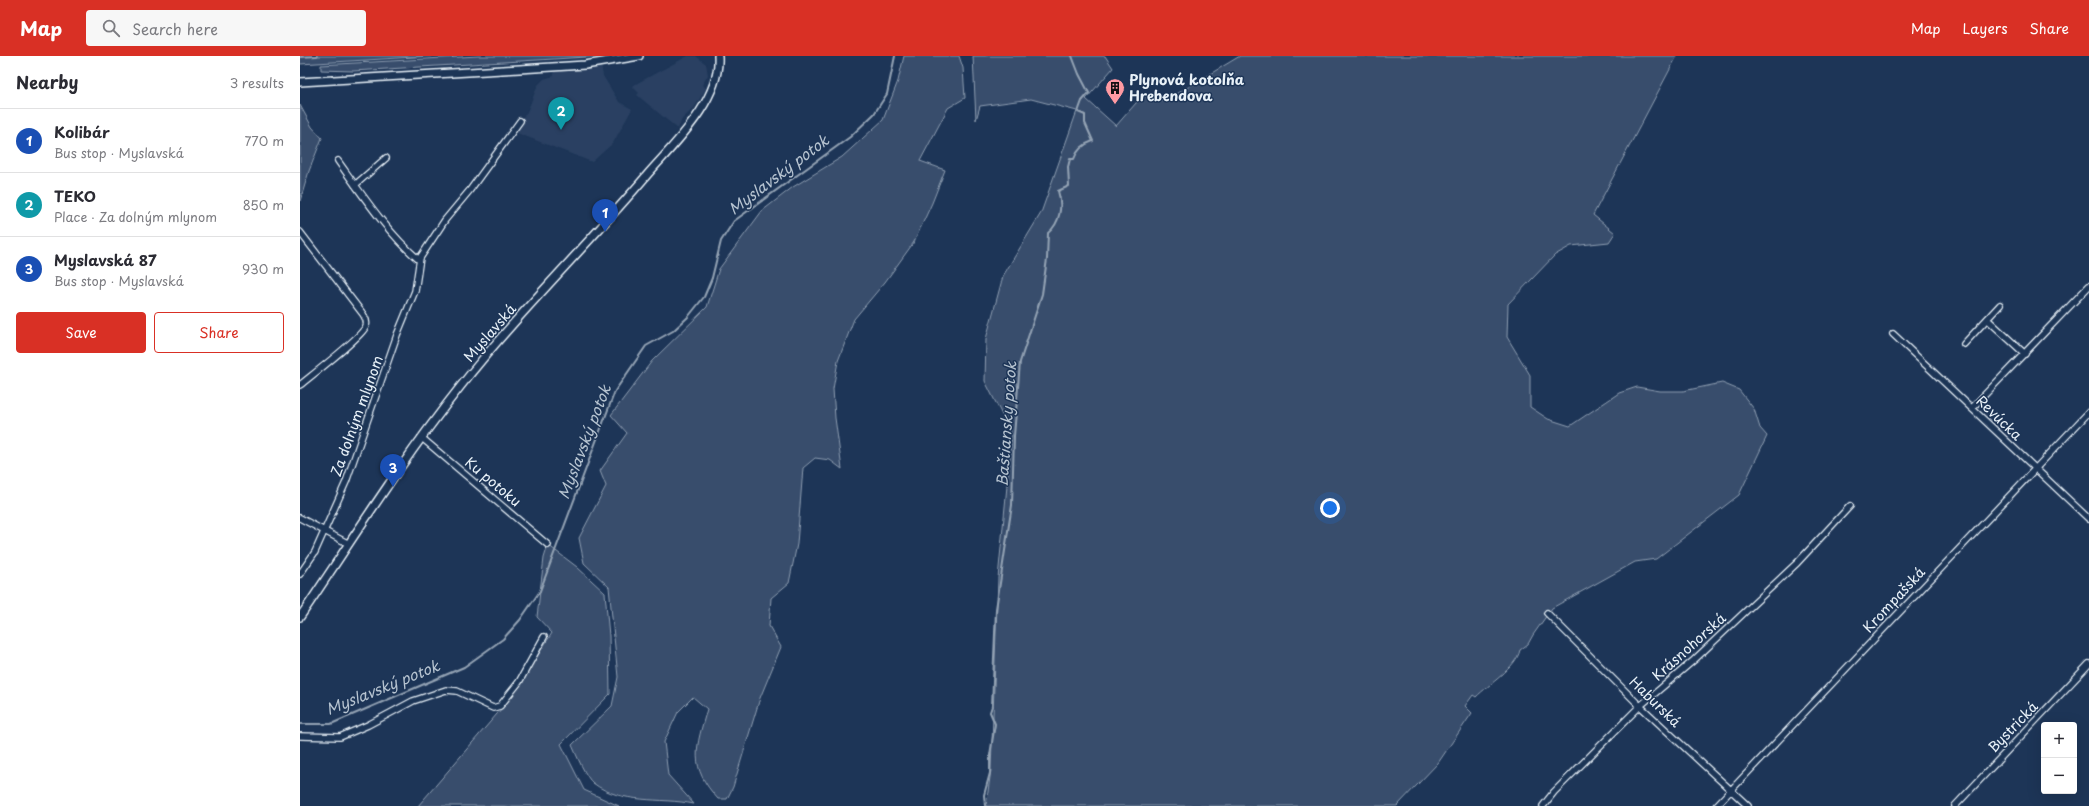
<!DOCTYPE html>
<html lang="en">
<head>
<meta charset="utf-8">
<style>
	body { margin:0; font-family:"Playpen Sans",sans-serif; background:#f7f7f7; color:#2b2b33 }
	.controls { position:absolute; right:12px; bottom:12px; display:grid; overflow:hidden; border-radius:4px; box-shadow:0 4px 16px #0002 }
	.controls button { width:36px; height:36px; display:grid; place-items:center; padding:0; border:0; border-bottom:1px solid #e1e1e2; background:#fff; color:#2b2b33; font:20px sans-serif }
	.you { position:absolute; left:1030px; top:452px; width:14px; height:14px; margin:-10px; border:3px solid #fff; border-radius:50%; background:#1a73e8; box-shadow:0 0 0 6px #1a73e833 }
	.badge { display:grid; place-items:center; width:26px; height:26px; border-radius:50%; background:#d93025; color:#fff; font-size:13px; font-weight:700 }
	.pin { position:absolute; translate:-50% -33px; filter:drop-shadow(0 1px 2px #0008) }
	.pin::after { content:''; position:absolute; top:21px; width:14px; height:12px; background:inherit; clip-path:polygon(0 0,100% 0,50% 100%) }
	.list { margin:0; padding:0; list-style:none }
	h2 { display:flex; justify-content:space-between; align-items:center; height:52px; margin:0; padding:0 16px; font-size:17px }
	h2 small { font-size:13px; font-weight:400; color:#7c7c81 }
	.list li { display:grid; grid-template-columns:26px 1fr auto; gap:12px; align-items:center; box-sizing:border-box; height:64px; padding:0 16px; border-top:1px solid #e1e1e2 }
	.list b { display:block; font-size:15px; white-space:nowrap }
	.list p { margin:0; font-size:13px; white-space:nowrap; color:#7c7c81 }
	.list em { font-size:13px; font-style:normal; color:#7c7c81 }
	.actions { display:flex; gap:8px; padding:12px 16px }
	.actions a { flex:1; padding:9px 0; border:1px solid #d93025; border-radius:4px; text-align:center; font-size:14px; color:#d93025 }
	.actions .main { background:#d93025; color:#fff }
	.icon { flex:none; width:22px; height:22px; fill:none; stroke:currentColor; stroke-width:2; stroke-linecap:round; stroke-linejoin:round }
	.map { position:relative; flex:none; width:1789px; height:750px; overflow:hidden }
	header { display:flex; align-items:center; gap:24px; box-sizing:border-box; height:56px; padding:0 20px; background:#d93025; color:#fff }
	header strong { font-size:19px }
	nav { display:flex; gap:22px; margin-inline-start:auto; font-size:14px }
	.search { width:280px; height:36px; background:#f7f7f7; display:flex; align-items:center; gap:10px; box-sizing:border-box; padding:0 14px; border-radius:4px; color:#7c7c81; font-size:15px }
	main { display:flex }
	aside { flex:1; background:#fff }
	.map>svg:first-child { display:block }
</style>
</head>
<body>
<header>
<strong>Map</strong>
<div class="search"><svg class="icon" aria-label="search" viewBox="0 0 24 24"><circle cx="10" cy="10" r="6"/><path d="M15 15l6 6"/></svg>Search here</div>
<nav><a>Map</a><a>Layers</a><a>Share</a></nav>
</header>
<main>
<aside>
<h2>Nearby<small>3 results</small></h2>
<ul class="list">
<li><span class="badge" style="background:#1a4fb4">1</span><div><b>Kolibár</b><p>Bus stop · Myslavská</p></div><em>770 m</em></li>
<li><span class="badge" style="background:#0f9aa8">2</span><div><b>TEKO</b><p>Place · Za dolným mlynom</p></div><em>850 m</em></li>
<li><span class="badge" style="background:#1a4fb4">3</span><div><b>Myslavská 87</b><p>Bus stop · Myslavská</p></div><em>930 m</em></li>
</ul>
<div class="actions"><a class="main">Save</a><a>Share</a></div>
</aside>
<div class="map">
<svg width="1789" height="750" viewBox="0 0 1789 750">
	<rect width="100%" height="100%" fill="#1d3557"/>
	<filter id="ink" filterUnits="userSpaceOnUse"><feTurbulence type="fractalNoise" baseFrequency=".025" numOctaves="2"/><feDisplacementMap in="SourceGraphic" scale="8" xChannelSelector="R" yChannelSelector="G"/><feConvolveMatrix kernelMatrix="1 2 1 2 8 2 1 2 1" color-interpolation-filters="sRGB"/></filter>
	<g filter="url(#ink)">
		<!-- built -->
		<path fill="#2a4162" d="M 388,0 L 396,0 L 406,8 L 408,19 L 402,29 L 406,32 L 394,52 L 382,63 L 378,73 L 337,39 L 339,37 L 332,30 Z
			M 301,8 L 303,20 L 319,46 L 332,53 L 313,87 L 292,106 L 212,75 L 227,56 L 238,29 L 244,23 L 254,20 L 254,11 Z"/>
		<!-- green -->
		<path fill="#374d6c" stroke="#909fb2" d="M 0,0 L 132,0 L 0,8 Z
			M 178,0 L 304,0 L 53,15 L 21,14 L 21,9 Z
			M 604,0 L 659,0 L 663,12 L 665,42 L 648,52 L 620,105 L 645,114 L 632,147 L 614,186 L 585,226 L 554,263 L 538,305 L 533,333 L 535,362 L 542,413 L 530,404 L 515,402 L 503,412 L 497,488 L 489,527 L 471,542 L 469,570 L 481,591 L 460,642 L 433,731 L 427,743 L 418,743 C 388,710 396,692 407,653 L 393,641 L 378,656 L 364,686 L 368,719 L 394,748 C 360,741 322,749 293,727 C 286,722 276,698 272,689 L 312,650 L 318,621 L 309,531 L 284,507 L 279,482 L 306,430 L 300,415 L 327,377 L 311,359 L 352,305 L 407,251 L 419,213 L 462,155 L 493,131 L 542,101 L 583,64 L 598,25 Z
			M 673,0 L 805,0 L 813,12 L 786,43 L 816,70 L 843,39 L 865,45 L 940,0 L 1377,0 L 1293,159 L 1315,177 L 1309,186 L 1271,190 L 1255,199 L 1208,248 L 1207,281 L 1230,319 L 1230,351 L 1248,363 L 1270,370 L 1319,337 L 1337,331 L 1360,335 L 1383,335 L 1422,327 L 1439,334 L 1454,353 L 1460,372 L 1467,380 L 1439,439 L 1356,503 L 1335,506 L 1252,552 L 1233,579 L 1228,588 L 1220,594 C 1216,612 1189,628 1176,641 L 1173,639 L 1165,650 L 1172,657 L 1138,707 L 1097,750 L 686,750 L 691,714 L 698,522 L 712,379 L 685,325 L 686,283 L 703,220 L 741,157 L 777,55 L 731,43 L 680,50 L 676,64 Z
			M 0,49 L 12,71 L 22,82 L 9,115 L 0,145 Z
			M 248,489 L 277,511 L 305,537 L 309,580 L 310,638 L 261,688 L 284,734 L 319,750 L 118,750 L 209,644 L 252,577 L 237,561 L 244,502 Z"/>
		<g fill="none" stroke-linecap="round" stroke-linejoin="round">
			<!-- stream -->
			<path stroke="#95a4b5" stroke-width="2" d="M 0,1 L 17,0
				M 0,668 L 31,668 L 164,611 L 203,583 L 220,564 L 240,535 L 315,335 L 346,290 L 373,275 L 388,261 L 404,241 L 412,222 L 421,185 L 434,165 L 550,81 L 574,58 L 587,38 L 595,0
				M 685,750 L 684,739 L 690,717 L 690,699 L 695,668 L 690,656 L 692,650 L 696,553 L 712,449 L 714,380 L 720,306 L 742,238 L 747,203 L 748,177 C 760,167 763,150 758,135 L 769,130 L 768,111 L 770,103 L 774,103 C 777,94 784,88 793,85 L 785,67 L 785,59 L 778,56 L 782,45 L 789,37 L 779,18 L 772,0"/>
			<defs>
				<path id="minor" d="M 38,105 C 63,140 87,176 119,204
					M 55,129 L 86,102
					M 0,176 L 63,258 C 65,262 68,265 66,270 C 62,281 12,319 0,329
					M 1687,263 L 1725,298
					M 1593,278 L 1789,463
					M 1664,288 L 1700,249
					M 1672,352 L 1789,230
					M 122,382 L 248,489
					M 0,462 L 49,488
					M 0,518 L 15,496 L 46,426 L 97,279 L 115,235 L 120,202 L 145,164 L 170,134 L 220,65
					M 1247,557 L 1340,650 L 1448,750
					M 0,680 L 40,681 L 68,669 L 113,645 L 146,634 L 157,635 L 193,652 L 200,650 L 219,626 L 244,581
					M 1243,750 L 1254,736 L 1340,650 L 1394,604 L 1497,507 L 1550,450
					M 1416,750 L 1789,356
					M 1655,750 L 1789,608"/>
				<path id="tertiary" d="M 0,26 L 285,9 L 339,0
					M 0,561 C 52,484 102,404 160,331 C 218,257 286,191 347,119 C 374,88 421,44 418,0"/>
			</defs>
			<!-- minor casing -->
			<use href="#minor" stroke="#e8f1f8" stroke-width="8"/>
			<!-- tertiary casing -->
			<use href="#tertiary" stroke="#e8f1f8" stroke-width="10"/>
			<!-- minor -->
			<use href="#minor" stroke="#1d3557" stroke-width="5.5"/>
			<!-- tertiary -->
			<use href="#tertiary" stroke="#1d3557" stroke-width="7"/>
		</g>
	</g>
	<!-- icons -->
	<defs>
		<symbol id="building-pin" viewBox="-11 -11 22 30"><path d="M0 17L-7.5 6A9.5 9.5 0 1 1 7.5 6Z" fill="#ff9aa2" stroke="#1d3557"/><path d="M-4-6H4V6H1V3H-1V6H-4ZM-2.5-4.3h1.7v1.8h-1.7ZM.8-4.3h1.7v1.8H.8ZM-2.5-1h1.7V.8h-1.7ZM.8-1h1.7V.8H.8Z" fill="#111"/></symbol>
	</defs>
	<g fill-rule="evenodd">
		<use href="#building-pin" x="804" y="21" width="22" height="30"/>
	</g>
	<g text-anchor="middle" stroke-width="3" stroke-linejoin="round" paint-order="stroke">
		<!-- poi labels -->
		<g font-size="14" font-weight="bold" fill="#e8f1f8" stroke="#1d3557" text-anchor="start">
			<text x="829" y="29">Plynová kotolňa<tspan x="829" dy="16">Hrebendova</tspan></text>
		</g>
		<!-- street labels -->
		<g font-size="14" fill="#e8f1f8" stroke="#1d3557">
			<text transform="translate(190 277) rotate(-49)" y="5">Myslavská</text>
			<text transform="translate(57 360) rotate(-70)" y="5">Za dolným mlynom</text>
			<text transform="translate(1699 362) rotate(44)" y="5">Revúcka</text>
			<text transform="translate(193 426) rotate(40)" y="5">Ku potoku</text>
			<text transform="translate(1594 544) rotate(-47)" y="5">Krompašská</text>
			<text transform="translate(1389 591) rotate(-42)" y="5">Krásnohorská</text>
			<text transform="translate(1355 646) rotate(44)" y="5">Haburská</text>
			<text transform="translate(1713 671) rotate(-46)" y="5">Bystrická</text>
		</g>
		<!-- water labels -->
		<g font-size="15" font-style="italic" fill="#b7c4d1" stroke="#1d3557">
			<text transform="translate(479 119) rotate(-37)" y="5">Myslavský potok</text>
			<text transform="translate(707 368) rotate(-86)" y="5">Baštiansky potok</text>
			<text transform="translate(285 386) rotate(-69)" y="5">Myslavský potok</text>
			<text transform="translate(83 632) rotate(-22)" y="5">Myslavský potok</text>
		</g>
	</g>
</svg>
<div class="controls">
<button>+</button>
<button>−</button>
</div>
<div class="you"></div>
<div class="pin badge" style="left:305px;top:176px;background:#1a4fb4">1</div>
<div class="pin badge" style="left:261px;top:74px;background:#0f9aa8">2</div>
<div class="pin badge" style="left:93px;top:431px;background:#1a4fb4">3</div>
</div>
</main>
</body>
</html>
